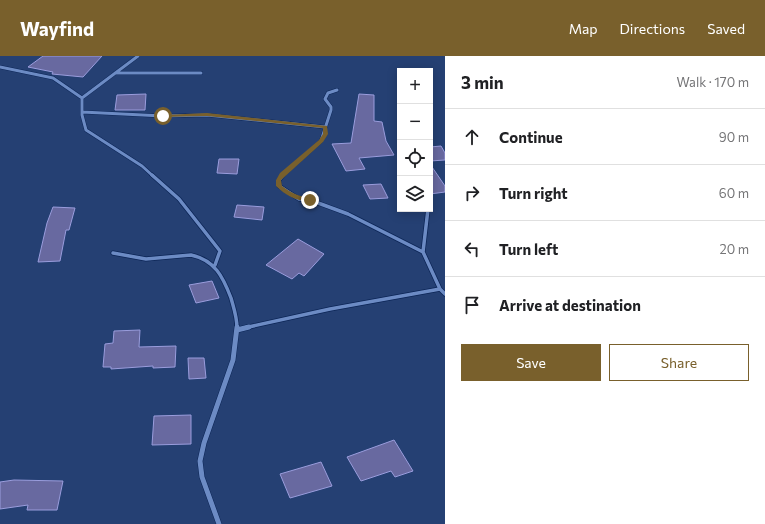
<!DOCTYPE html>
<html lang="en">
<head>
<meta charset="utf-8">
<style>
	body { margin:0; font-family:Commissioner,sans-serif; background:#f6f6f6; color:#202124 }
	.controls { position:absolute; right:12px; top:12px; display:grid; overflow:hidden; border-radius:0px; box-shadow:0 2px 10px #0003 }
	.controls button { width:36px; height:36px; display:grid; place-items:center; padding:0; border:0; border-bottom:1px solid #e0e0e0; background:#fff; color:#202124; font:20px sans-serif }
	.stop { position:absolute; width:12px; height:12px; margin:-9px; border:3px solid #79602c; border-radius:50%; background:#fff }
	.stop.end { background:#79602c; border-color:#fff; box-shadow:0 1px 4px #0008 }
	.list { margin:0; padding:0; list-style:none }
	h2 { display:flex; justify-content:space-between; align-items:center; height:52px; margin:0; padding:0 16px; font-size:17px }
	h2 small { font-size:13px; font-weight:400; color:#757577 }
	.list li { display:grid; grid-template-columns:26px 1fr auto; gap:12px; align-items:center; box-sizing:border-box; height:56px; padding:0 16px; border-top:1px solid #e0e0e0 }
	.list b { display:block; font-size:15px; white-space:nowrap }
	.list em { font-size:13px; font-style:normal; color:#757577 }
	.actions { display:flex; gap:8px; padding:12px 16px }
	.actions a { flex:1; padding:9px 0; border:1px solid #79602c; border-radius:0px; text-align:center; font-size:14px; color:#79602c }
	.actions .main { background:#79602c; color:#fff }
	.icon { flex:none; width:22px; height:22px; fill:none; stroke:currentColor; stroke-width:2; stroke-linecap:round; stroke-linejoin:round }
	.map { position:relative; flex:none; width:445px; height:468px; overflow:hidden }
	header { display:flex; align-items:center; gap:24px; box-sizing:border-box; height:56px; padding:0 20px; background:#79602c; color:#fff }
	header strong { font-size:19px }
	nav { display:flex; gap:22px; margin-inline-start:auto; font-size:14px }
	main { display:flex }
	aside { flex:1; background:#fff }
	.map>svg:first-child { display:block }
</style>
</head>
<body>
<header>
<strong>Wayfind</strong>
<nav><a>Map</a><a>Directions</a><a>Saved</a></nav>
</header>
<main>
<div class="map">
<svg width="445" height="468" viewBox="0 0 445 468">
	<rect width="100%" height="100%" fill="#254073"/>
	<!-- building -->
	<path fill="#6869a0" stroke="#9a9ddd" d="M 43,0 L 102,0 L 83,21 L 52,18 L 53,16 L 28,11 Z
		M 146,38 L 145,54 L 115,54 L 117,39 Z
		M 359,38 L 374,39 L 374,65 L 382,66 L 386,85 L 394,99 L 359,102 L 365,113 L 346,115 L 332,88 L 351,87 Z
		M 441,90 L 445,97 L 445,104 L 430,105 L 430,91 Z
		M 219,103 L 239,103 L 237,118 L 217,117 Z
		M 430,108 L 445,130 L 445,136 L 430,138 Z
		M 381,128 L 388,142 L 370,143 L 363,129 Z
		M 237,149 L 264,151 L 262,164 L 234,161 Z
		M 53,151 L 75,152 L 69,174 L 66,174 L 60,205 L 38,206 L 47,167 Z
		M 298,183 L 324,198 L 304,220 L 299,217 L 292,223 L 266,209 Z
		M 212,225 L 219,242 L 196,247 L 189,229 Z
		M 140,274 L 139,291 L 176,290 L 175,311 L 153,312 L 153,310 L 111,313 L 111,311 L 103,311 L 105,288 L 113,287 L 114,275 Z
		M 188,302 L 204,302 L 206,322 L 189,323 Z
		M 191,359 L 191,388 L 152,389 L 154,360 Z
		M 394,384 L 413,415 L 395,421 L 391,415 L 361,425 L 347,401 Z
		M 321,406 L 332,430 L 290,442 L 280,418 Z
		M 14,424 L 63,425 L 57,454 L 27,454 L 28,449 L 0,453 L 0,426 Z"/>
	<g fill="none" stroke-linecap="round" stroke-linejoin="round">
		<defs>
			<path id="minor-far2" d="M 0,11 L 53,22 L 82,42
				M 115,17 L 201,17
				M 82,42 L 82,59 L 86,74 L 142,110 L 153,120
				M 82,42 L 138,0
				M 82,56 L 163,60 L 207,59 L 325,71
				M 282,120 L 321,85 L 331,54 L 331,51 L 325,43 L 328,37 L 337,34"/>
			<path id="minor-far1" d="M 152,119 L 179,143 L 220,195 L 215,209
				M 283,119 L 279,124 L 279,130 L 299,143 L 310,144 L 348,158 L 423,196
				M 428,153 L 423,196 L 440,233 L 445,238
				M 113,197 L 146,203 L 191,199 C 215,204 223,221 231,242 C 234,253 237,261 237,272
				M 244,272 L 330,253 L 440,233"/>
			<path id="minor" d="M 237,274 L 249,271
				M 219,468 L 202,421 L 200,405 L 204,387 L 233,304 L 237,271"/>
		</defs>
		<!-- minor-far2 casing -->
		<use href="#minor-far2" stroke="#0c2556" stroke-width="4"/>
		<!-- minor-far1 casing -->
		<use href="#minor-far1" stroke="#0c2556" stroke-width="5"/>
		<!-- minor casing -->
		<use href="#minor" stroke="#0c2556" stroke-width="6"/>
		<!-- minor-far2 -->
		<use href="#minor-far2" stroke="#6c8bc4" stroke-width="3"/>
		<!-- minor-far1 -->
		<use href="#minor-far1" stroke="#6c8bc4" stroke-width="3.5"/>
		<!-- minor -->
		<use href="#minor" stroke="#6c8bc4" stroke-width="5"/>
	</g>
	<!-- route -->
	<path fill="#79602c" d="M 207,57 L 327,70 L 328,78 L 323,86 L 281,124 L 282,130 C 293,138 298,140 311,142 L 311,145 C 298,146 286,140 276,130 L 276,124 L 280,117 L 319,84 L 323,78 L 323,72 L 207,60 L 163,61 L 161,60 L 163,59 Z"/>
</svg>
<div class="controls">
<button>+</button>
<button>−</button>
<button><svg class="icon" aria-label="locate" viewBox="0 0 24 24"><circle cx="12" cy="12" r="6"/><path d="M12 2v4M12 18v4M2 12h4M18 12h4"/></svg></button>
<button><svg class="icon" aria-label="layers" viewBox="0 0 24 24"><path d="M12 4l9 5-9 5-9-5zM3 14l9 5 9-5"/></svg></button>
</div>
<div class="stop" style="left:163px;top:60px"></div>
<div class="stop end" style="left:310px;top:144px"></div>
</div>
<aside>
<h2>3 min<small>Walk · 170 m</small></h2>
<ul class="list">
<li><svg class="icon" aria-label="ahead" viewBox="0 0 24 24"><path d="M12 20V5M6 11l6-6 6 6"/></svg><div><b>Continue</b></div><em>90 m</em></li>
<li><svg class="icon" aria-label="right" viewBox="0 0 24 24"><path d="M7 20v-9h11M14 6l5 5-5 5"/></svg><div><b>Turn right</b></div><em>60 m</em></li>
<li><svg class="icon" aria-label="left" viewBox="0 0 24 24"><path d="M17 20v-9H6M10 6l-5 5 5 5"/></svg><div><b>Turn left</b></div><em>20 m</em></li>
<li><svg class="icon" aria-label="arrive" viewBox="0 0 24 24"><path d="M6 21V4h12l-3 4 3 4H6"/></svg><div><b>Arrive at destination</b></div></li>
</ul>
<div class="actions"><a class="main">Save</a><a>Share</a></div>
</aside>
</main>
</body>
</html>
